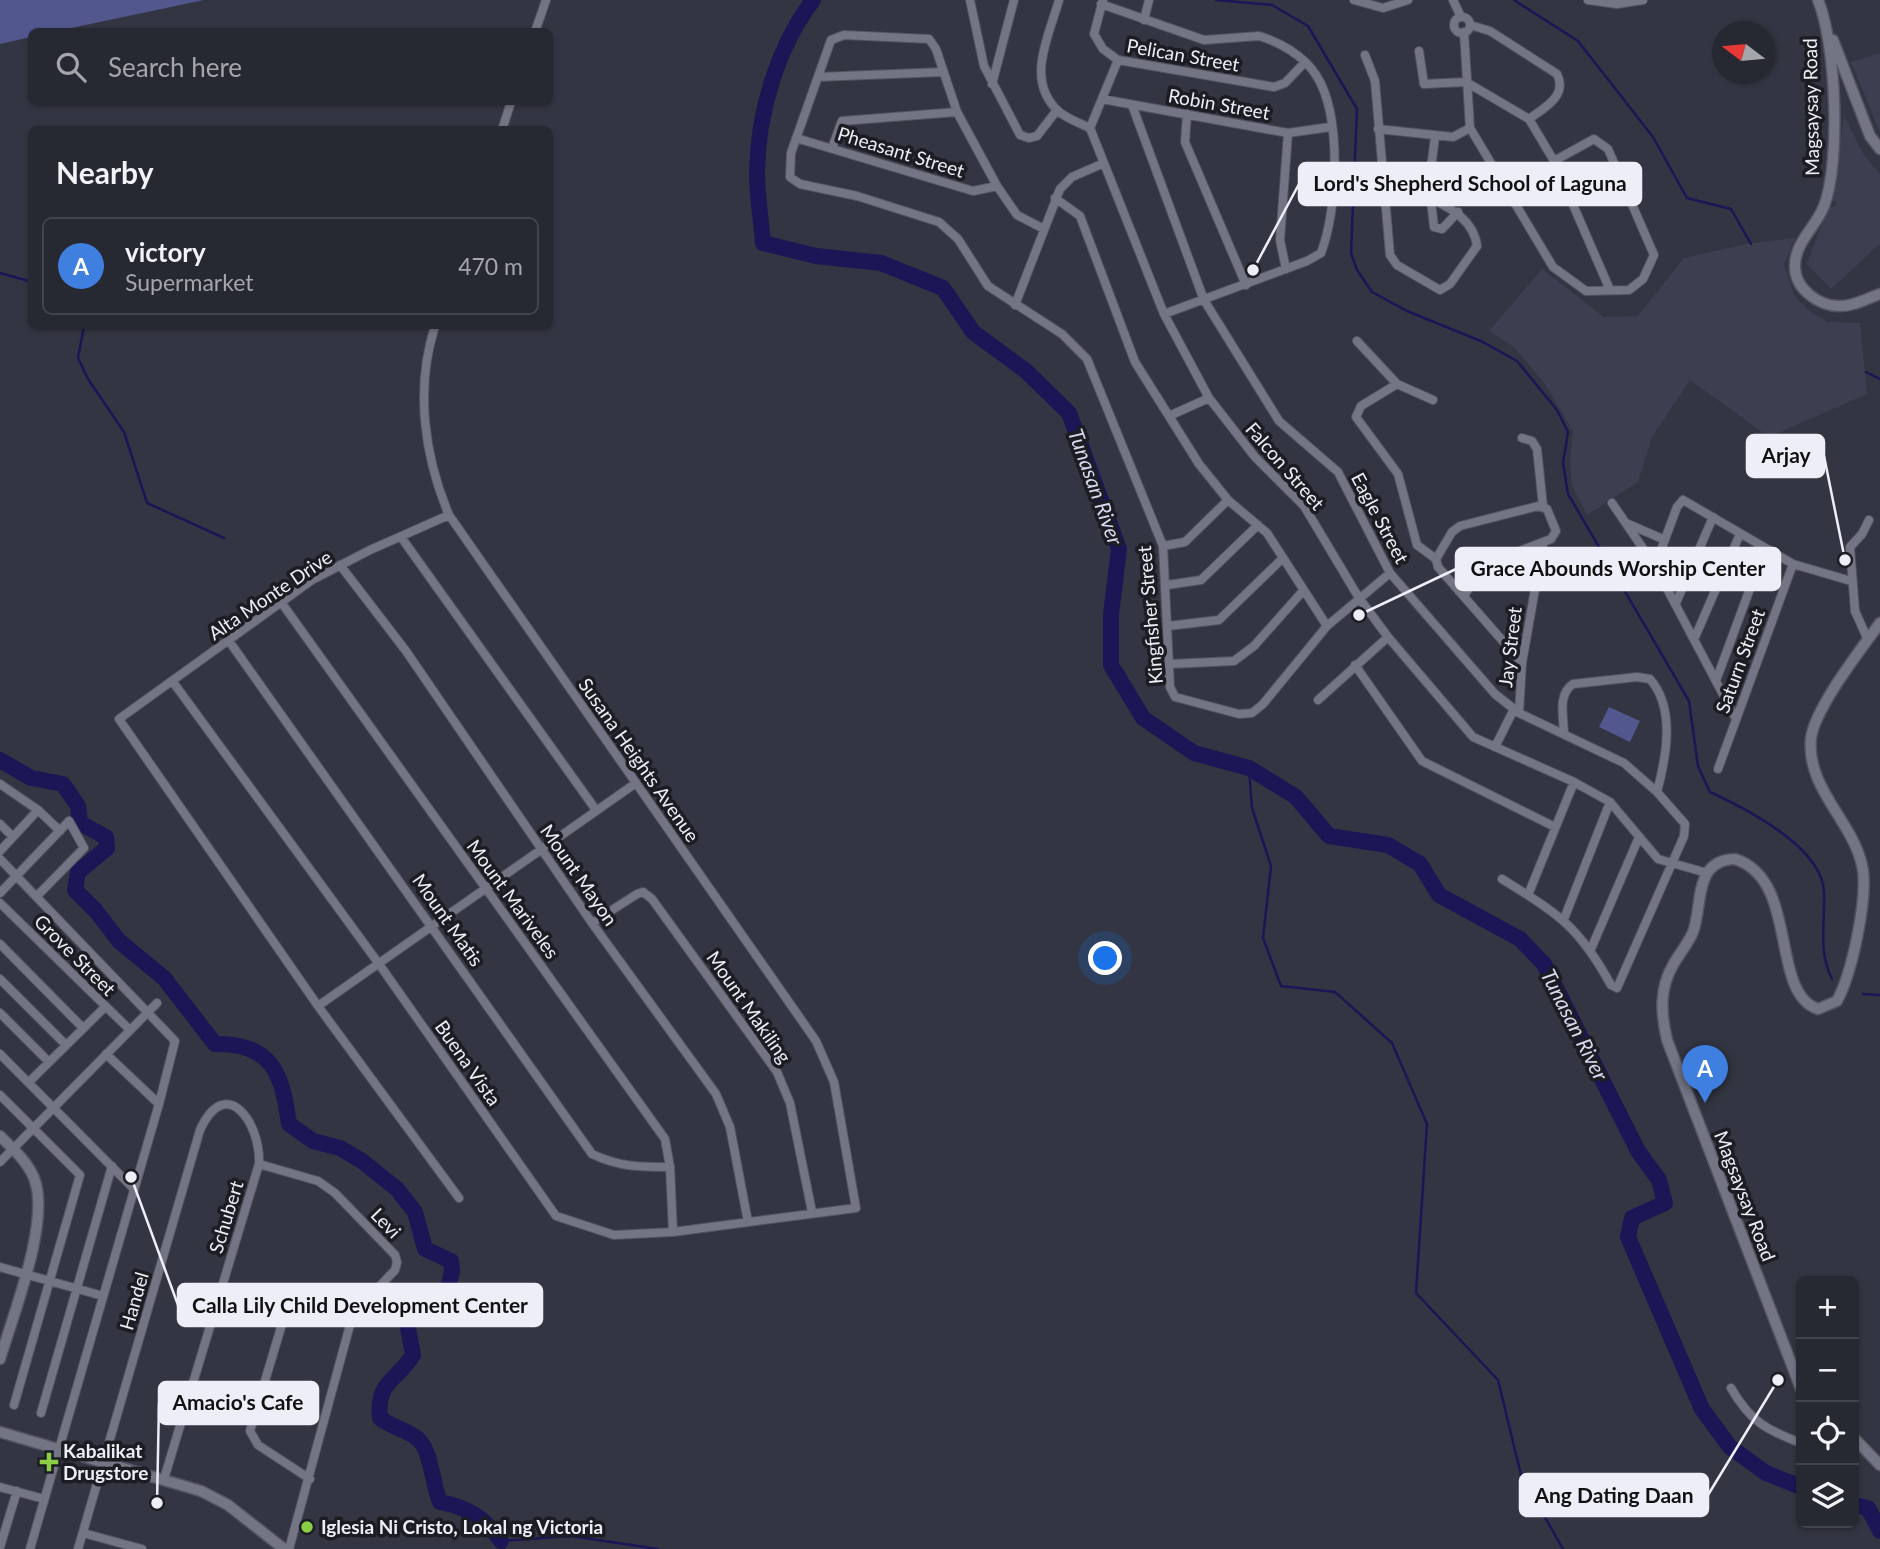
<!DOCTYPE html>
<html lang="en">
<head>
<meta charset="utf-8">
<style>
	body { margin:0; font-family:Lato,sans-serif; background:#32343e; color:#f1f3f6 }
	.controls { position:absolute; right:21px; bottom:21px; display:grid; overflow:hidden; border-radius:10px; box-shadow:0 2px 5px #0004 }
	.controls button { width:63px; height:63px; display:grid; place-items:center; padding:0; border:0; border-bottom:2px solid #42444d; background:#262832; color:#f1f3f6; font:35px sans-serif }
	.compass { position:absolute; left:1712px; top:21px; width:63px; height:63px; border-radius:50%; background:#262832; box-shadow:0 2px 5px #0004; rotate:286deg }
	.you { position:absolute; left:1106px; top:959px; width:24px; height:24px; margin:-18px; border:5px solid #fff; border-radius:50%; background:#1a73e8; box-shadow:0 0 0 10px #1a73e833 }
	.badge { display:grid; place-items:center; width:46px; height:46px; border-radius:50%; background:#8bce46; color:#fff; font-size:23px; font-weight:700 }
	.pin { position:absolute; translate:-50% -58px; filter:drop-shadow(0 2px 4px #0008) }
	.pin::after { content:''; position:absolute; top:37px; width:24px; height:21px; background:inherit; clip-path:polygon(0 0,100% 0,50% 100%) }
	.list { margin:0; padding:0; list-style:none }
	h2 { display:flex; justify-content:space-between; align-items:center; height:91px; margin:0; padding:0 28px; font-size:30px }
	h2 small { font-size:23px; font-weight:400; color:#a4a6ac }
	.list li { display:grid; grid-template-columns:46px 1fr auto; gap:21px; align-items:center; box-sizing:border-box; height:98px; margin:0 14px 14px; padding:0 14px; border:2px solid #42444d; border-radius:10px }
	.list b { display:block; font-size:26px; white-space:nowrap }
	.list p { margin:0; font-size:23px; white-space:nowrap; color:#a4a6ac }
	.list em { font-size:23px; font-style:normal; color:#a4a6ac }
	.icon { flex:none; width:38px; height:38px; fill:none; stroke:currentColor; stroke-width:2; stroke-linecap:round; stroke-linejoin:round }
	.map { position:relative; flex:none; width:1880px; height:1549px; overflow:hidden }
	.search { position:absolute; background:#262832; box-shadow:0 2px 5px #0004; left:28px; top:28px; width:525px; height:77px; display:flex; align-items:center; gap:18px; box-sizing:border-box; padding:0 24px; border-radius:10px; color:#a4a6ac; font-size:26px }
	.panel { position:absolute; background:#262832; box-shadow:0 2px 5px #0004; left:28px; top:126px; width:525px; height:203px; border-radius:10px }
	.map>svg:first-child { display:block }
</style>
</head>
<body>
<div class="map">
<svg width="1880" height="1549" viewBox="0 0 1880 1549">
	<rect width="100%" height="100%" fill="#333542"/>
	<!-- built -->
	<path fill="#3d3f51" d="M 1880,53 L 1880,132 L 1851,62 Z
		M 1844,115 L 1863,154 L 1880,174 L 1880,244 L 1831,289 L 1807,264 L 1828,208 L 1836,206 L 1836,201 L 1832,200 Z
		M 1795,238 L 1784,264 L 1794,295 L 1809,311 L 1828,322 L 1860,323 L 1867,394 L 1769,437 L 1690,380 L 1652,437 L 1638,482 L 1587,515 L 1572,485 L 1570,462 L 1573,431 L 1545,384 L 1514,347 L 1489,331 L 1542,269 L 1604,317 L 1638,316 L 1684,258 L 1746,244 Z"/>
	<!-- green -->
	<path fill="#52578e" d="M 0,0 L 204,0 L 57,31 L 32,32 L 31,37 L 0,44 Z
		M 1609,707 L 1640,721 L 1630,742 L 1599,727 Z"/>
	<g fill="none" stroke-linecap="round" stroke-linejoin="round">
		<!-- stream -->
		<path stroke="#1b1655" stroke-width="2.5" d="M 1216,0 L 1272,5 L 1308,26 L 1357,109 L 1351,253 L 1357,270 L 1372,292 L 1407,311 L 1483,342 L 1517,361 L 1557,410 L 1568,432 L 1563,463 L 1568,494 L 1689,701 L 1698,766 L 1710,792 C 1745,808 1824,848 1824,893 C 1825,923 1818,952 1832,979
			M 1514,0 L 1578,41 L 1653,137 L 1687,198 L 1731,209 L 1751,244
			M 0,273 L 32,282
			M 84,326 L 78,358 L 88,379 L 124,432 L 147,503 L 224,538
			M 1866,372 L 1880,379
			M 1249,768 L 1252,808 L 1271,866 L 1263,938 L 1281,986 L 1335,992 L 1392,1043 L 1427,1124 L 1416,1293 L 1498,1380 L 1521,1475 L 1563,1549
			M 1863,994 L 1880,995
			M 504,1549 L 501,1541 L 571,1536 L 658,1549"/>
		<!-- river -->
		<path stroke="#1b1655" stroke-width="16" d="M 813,0 C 777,48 758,112 757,172 C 757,195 761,219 763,243 L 816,256 L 881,263 L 943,288 L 973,332 L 1026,371 L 1069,413 L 1119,549 L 1111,614 L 1111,665 L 1143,718 L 1194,753 L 1249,768 L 1296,797 L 1329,836 L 1388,845 L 1420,864 L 1439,895 L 1520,939 L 1544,964 L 1638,1151 L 1659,1180 L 1665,1203 L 1632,1218 L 1628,1237 L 1702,1409 L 1730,1447 L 1766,1473 L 1801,1487
			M 0,760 L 31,778 L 63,784 L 78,806 L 80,823 L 106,837 L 107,848 L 78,872 L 75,890 L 96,911 L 119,941 L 164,978 L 215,1044 C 273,1043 282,1074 289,1124 L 313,1141 L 340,1148 L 362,1161 L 397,1189 L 415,1212 L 425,1249 L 451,1261 L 452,1272 L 448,1287 L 416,1307 L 407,1322 L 413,1355 C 397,1381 376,1381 380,1418 C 391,1427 410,1431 418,1439 C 432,1452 432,1484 440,1502 C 467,1507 485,1518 501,1541
			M 1854,1505 L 1868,1508 L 1880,1531"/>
		<defs>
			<path id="street" d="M 970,0 L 984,66 L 1020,135 L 1029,138 L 1037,136 L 1057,110
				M 1059,0 C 1049,36 1026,78 1056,109 C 1064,118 1080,123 1090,128
				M 1103,0 L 1094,34 L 1103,49 L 1118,60 L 1274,87 L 1285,83 L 1305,62
				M 1354,0 L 1383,8 L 1408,0
				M 1453,0 L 1461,17
				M 1588,0 L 1617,4 L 1643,0
				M 1101,4 L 1204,40 L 1259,36 C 1280,42 1304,56 1316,75 C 1342,115 1338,209 1321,253 L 1307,261 L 1164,314
				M1454 25a8 8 0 1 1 16 0a8 8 0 1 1-16 0Z
				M 1144,20 L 1149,0
				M 1470,25 L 1490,31 L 1557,74 C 1568,96 1544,108 1529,119
				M 535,32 L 546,0
				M 1464,32 L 1470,128 L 1553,267 L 1586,291 L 1629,290 L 1643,279 L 1654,255 L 1608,149 L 1594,139 L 1554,161
				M 1419,51 L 1424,84 L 1466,82 L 1529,119 L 1554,161 L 1610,290
				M 1365,55 L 1375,81 L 1390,255 L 1397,265 L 1440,290 L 1450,284 L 1477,246 C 1474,221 1452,209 1432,199
				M 818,77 L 943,72
				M 992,84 L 1014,0
				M 1102,99 L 1288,133 L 1330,127
				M 1132,105 L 1204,300 L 1279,421 L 1338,472 L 1390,573 L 1495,694 L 1519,713 L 1624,763 L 1657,792 L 1685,824 L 1684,836 L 1617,988 L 1611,985 C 1578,925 1558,914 1502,879
				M 1187,114 L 1185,142 L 1246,285
				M 1090,128 L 1164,314 L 1209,398 L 1255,457 L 1304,506 L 1359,598 L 1388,637 L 1473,737 L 1574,782 L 1610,802 L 1658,859 L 1707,873
				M 1090,128 L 1118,60
				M 1378,129 L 1453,137 L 1470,128
				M 502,130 L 511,102
				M 1435,137 L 1429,184 L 1434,227 L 1442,229 L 1458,212
				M 796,138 L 973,191 L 997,186
				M 832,148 L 842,121 L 957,112
				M 1055,198 L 1080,216 L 1135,362 L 1199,464 L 1228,500 L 1267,533 L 1327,626
				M 1044,229 L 1017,215 L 997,186 L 957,112 L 936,49 L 929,39 L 844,35 L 831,40 L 791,153 L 790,177 L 800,184 L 857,196 L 939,222 L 958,239 L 988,286 L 1062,334 L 1087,359 L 1163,546 L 1170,687 L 1175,697 L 1239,714 L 1252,713 L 1263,704 L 1327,626 L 1390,573
				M 1286,269 L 1280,240 L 1288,133
				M 1015,305 L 1060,189 L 1072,177 L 1104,163
				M 1357,341 L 1397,384 L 1361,406 L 1356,417 L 1398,474 L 1417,545 L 1436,559 L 1438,567 L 1522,663
				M 1397,384 L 1433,400
				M 1169,416 L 1209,398
				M 1522,438 L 1532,441 L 1537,449 L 1543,506
				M 1612,503 L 1655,566 L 1736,719
				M 449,515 L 370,550 L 312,580 L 119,719 L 318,1006 L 459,1198
				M 1626,523 L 1665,540
				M 401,537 L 596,810
				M 1163,546 L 1185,542 L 1228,500
				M 1436,559 L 1452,532 L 1460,526 L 1538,506 L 1547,509 L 1556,531 L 1551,539 L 1483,565 L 1464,596
				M 340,565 L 406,651 L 592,923 L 716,1094 L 730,1127 L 748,1222
				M 1655,566 L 1677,507 L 1683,500 L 1793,564 L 1851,581
				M 1167,585 L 1201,580 L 1258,525
				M 281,602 L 665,1139 L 670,1167 L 673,1232
				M 1676,603 L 1713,517
				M 1168,626 L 1219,620 L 1283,558
				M 1695,637 L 1740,534
				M 1868,640 L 1855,611 L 1850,547 L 1862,534 L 1869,520
				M 229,641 L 592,1154 C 619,1167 640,1167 670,1167
				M 1170,664 L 1234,661 L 1254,646 L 1302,592
				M 1355,665 L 1422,761 L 1555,827
				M 1717,678 L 1765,548
				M 173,682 L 379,964 L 556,1216 L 614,1235 L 673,1232 L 856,1208 L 834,1082 L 816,1041 L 449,515 C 424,456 415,388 435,326
				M 1318,700 L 1388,637
				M 1519,713 L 1522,663 L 1543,544
				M 1564,732 C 1563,715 1558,694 1573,684 L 1637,677 L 1650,679 C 1676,709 1666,758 1657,792
				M 1495,747 L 1514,709
				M 1718,769 L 1793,564
				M 0,784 L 38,810 L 60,831
				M 0,824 L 13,837
				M 0,851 L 38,810
				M 0,859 L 175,1041 L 159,1104 L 30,1549
				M 0,893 L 69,821 L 84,848 L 37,896
				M 1528,895 L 1574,782
				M 0,903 L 129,1029
				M 1564,919 L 1610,802
				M 592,923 L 637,894 L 643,892 L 652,899 L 777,1072 L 790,1103 L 812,1212
				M 0,944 L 83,1028
				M 1591,949 L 1639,837
				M 0,979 L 66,1045
				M 318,1006 L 636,783
				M 0,1013 L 49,1062
				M 0,1054 L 133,1188
				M 106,1054 L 159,1104
				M 29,1082 L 105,1007
				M 0,1095 L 80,1175 L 14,1405
				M 0,1162 L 157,1003
				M 259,1164 L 318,1181 L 335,1193 L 395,1255 L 397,1262 L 395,1270 L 360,1307 L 350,1325 L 289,1549
				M 0,1267 L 103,1296
				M 282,1324 L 250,1431 L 258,1445 L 310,1479
				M 1731,1388 C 1750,1421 1766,1430 1801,1443
				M 41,1413 L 112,1166
				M 0,1487 L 44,1499
				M 83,1533 L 142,1549
				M 0,1547 L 17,1491
				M 78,1549 L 200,1130 C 226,1073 261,1123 259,1164 L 164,1479"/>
			<path id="secondary" d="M 1818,0 C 1836,43 1841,162 1824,206 C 1816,227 1794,243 1795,267 C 1795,289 1819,306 1839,306 C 1852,307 1868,298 1880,294
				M 1833,40 L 1870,136 L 1880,149
				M 0,1136 C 13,1149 27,1161 34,1178 C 51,1220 13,1315 0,1359
				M 1801,1389 L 1667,1040 C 1661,1014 1659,989 1673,965 C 1679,954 1688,944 1693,932 C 1703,905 1693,860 1735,859 C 1800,880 1769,993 1818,1009 L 1837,1001 C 1852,973 1867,902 1863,870 C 1861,858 1856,846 1850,835 C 1833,804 1807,776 1811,738 C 1815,708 1861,649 1880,623
				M 0,1432 L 201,1491 L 228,1505 L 284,1549
				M 1854,1438 L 1880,1465"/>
		</defs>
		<!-- street casing -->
		<use href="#street" stroke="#52535e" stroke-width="10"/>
		<!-- secondary casing -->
		<use href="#secondary" stroke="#52535e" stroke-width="13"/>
		<!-- street -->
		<use href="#street" stroke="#737584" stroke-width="8"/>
		<!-- secondary -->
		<use href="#secondary" stroke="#737584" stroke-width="10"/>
	</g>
	<!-- markers -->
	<g fill="#8bce46" stroke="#1c1d23" stroke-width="2.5">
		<path d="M45.5 1451.5h7v7h7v7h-7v7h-7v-7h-7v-7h7z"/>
		<circle cx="307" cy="1527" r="7"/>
	</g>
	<g text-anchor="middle" stroke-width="7" stroke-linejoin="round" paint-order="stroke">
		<!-- street labels -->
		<g font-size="19" fill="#edeef7" stroke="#1c1d23">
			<text transform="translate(1183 55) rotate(10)" y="7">Pelican Street</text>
			<text transform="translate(1219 104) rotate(10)" y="7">Robin Street</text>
			<text transform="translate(1811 107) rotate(-91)" y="7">Magsaysay Road</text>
			<text transform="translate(901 152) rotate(17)" y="7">Pheasant Street</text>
			<text transform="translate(1285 466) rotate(49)" y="7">Falcon Street</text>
			<text transform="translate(1380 518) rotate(62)" y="7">Eagle Street</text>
			<text transform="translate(270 595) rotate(-34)" y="7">Alta Monte Drive</text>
			<text transform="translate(1150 615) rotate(-95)" y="7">Kingfisher Street</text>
			<text transform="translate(1510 647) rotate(-83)" y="7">Jay Street</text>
			<text transform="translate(1740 661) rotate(-70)" y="7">Saturn Street</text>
			<text transform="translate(639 760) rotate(55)" y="7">Susana Heights Avenue</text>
			<text transform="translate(579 875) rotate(55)" y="7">Mount Mayon</text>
			<text transform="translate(513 899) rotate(54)" y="7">Mount Mariveles</text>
			<text transform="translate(448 920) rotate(55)" y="7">Mount Matis</text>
			<text transform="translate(75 955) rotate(45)" y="7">Grove Street</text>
			<text transform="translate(749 1007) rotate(55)" y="7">Mount Makiling</text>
			<text transform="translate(468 1063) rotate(55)" y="7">Buena Vista</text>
			<text transform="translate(1745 1196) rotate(69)" y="7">Magsaysay Road</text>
			<text transform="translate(226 1217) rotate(-73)" y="7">Schubert</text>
			<text transform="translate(386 1223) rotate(46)" y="7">Levi</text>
			<text transform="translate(134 1301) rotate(-74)" y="7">Handel</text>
		</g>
		<!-- poi labels -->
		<g font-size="19" font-weight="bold" fill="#edeef7" stroke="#1c1d23" text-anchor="start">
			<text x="63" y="1458">Kabalikat<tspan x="63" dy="22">Drugstore</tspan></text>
			<text x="321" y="1534">Iglesia Ni Cristo, Lokal ng Victoria</text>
		</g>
		<!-- water labels -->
		<g font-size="21" font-style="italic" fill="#d7daef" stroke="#1c1d23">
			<text transform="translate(1095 487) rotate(70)" y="7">Tunasan River</text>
			<text transform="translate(1574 1025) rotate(63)" y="7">Tunasan River</text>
		</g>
	</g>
	<!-- callouts -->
	<path fill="none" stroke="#edeef7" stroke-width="2.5" d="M1253 270L1299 184M1845 560L1824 456M1359 615L1456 569M131 1177L178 1305M157 1503L159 1403M1778 1380L1708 1495"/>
	<g fill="#edeef7" stroke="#1c1d23" stroke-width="2.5">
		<circle cx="1253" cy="270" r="7"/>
		<circle cx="1845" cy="560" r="7"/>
		<circle cx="1359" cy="615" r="7"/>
		<circle cx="131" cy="1177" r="7"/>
		<circle cx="157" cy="1503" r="7"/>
		<circle cx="1778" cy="1380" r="7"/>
	</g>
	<g fill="#edeef7" stroke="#edeef7" stroke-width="2.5">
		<rect x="1299" y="163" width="342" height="42" rx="7"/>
		<rect x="1747" y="435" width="77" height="42" rx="7"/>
		<rect x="1456" y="548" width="324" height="42" rx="7"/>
		<rect x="178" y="1284" width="364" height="42" rx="7"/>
		<rect x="159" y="1382" width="159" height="42" rx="7"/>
		<rect x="1520" y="1474" width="188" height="42" rx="7"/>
	</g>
	<g font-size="21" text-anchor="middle" font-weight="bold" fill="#111">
		<text x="1470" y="191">Lord's Shepherd School of Laguna</text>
		<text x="1786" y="463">Arjay</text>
		<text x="1618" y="576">Grace Abounds Worship Center</text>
		<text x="360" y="1313">Calla Lily Child Development Center</text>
		<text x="238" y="1410">Amacio's Cafe</text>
		<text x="1614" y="1503">Ang Dating Daan</text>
	</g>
</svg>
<div class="controls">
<button>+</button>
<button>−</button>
<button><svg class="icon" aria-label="locate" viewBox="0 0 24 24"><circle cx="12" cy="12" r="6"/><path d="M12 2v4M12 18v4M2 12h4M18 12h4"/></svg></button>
<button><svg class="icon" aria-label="layers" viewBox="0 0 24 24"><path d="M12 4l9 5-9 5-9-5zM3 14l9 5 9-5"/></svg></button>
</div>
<svg class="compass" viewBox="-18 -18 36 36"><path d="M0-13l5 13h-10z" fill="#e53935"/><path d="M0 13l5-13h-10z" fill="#a4a6ac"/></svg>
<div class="you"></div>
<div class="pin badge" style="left:1705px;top:1103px;background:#3f7fe0">A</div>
<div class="search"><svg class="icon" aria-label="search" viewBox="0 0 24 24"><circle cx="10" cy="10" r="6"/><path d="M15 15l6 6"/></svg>Search here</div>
<section class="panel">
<h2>Nearby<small></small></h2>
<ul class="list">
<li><span class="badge" style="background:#3f7fe0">A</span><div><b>victory</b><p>Supermarket</p></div><em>470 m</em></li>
</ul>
</section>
</div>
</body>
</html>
